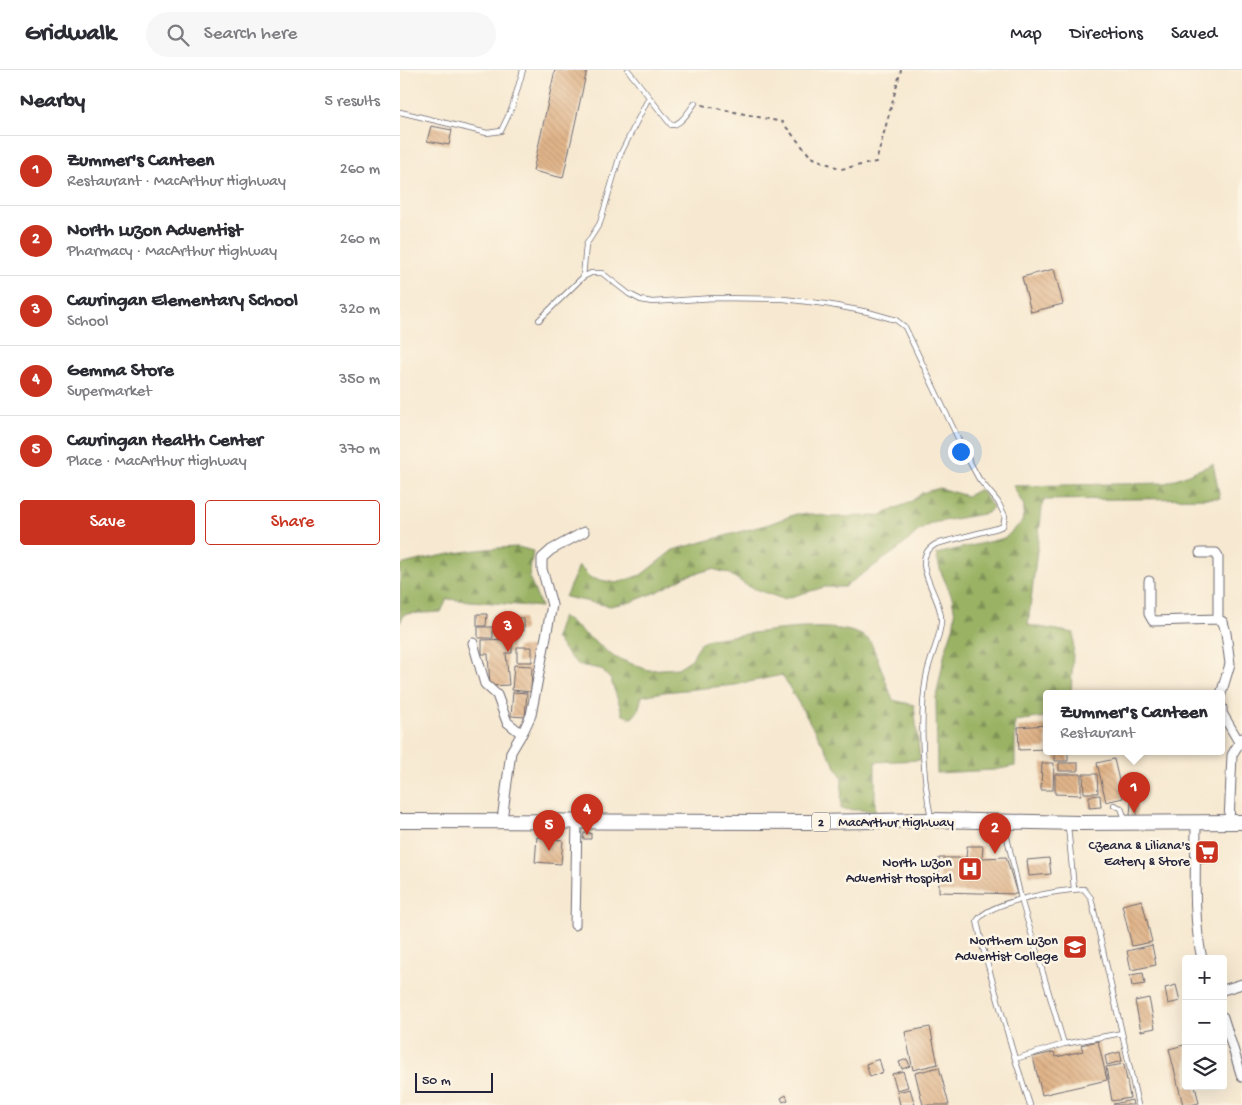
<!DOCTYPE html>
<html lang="en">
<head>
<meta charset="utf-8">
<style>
	body { margin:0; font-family:"Gochi Hand",sans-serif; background:#f7f7f7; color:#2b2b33 }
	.controls { position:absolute; right:15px; bottom:15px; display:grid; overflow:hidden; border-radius:5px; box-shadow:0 5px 20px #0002 }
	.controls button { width:45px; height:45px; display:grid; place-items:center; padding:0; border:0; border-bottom:1px solid #e1e1e2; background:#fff; color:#2b2b33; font:25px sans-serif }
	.scale { position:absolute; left:15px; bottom:12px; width:78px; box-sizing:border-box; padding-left:5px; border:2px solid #22223b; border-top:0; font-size:14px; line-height:18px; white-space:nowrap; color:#22223b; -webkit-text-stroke:4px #fcf5e5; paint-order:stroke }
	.you { position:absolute; left:560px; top:381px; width:18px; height:18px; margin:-12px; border:4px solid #fff; border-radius:50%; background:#1a73e8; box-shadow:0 0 0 8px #1a73e833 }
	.badge { display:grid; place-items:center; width:32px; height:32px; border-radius:50%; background:#c8321e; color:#fff; font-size:16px; font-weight:700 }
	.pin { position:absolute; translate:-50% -41px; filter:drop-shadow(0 1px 2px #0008) }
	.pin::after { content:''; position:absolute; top:26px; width:18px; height:15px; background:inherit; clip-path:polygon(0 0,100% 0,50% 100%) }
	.popup { position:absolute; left:643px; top:620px; width:182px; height:65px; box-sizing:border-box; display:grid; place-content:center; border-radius:5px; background:#fff; filter:drop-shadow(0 1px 4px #0005); font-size:16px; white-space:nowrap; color:#7c7c81 }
	.popup b { font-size:19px; color:#2b2b33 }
	.popup::after { content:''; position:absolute; left:50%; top:100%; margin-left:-10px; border:10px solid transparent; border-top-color:#fff }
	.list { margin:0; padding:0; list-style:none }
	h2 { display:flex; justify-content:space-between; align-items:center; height:65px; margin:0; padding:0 20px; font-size:21px }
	h2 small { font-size:16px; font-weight:400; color:#7c7c81 }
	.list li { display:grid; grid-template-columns:32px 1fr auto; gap:15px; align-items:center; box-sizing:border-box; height:70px; padding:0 20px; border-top:1px solid #e1e1e2 }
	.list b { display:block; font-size:19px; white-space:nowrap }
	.list p { margin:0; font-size:16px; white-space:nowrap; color:#7c7c81 }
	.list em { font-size:16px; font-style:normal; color:#7c7c81 }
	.actions { display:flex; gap:10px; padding:15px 20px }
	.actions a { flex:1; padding:11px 0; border:1px solid #c8321e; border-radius:5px; text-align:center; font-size:18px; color:#c8321e }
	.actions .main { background:#c8321e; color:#fff }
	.icon { flex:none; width:28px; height:28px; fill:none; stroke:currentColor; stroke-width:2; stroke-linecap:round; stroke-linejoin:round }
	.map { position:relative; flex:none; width:842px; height:1035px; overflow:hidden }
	header { display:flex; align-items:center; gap:30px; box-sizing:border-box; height:70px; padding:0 25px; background:#fff; border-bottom:1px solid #e1e1e2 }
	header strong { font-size:24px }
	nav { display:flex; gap:28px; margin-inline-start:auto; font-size:18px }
	.search { width:350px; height:45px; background:#f7f7f7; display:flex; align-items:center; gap:12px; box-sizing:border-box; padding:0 18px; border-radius:28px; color:#7c7c81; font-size:19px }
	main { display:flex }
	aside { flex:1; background:#fff }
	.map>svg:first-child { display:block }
</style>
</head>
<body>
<header>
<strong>Gridwalk</strong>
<div class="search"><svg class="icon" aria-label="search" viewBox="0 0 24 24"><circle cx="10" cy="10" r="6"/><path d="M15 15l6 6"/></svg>Search here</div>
<nav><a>Map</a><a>Directions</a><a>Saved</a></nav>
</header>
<main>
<aside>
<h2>Nearby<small>5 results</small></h2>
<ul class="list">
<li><span class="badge">1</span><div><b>Zummer's Canteen</b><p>Restaurant · MacArthur Highway</p></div><em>260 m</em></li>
<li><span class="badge">2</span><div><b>North Luzon Adventist</b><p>Pharmacy · MacArthur Highway</p></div><em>260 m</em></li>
<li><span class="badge">3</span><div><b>Cauringan Elementary School</b><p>School</p></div><em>320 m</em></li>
<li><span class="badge">4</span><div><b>Gemma Store</b><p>Supermarket</p></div><em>350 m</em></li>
<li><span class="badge">5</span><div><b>Cauringan Health Center</b><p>Place · MacArthur Highway</p></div><em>370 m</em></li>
</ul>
<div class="actions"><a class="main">Save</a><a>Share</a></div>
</aside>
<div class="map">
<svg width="842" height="1035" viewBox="0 0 842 1035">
	<defs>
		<pattern id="forest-firs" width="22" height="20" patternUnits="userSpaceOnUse" patternTransform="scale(1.25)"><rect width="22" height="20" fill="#9ab264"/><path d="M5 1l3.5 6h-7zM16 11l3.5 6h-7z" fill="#7d9054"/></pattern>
		<pattern id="building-back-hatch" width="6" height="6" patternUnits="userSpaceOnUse" patternTransform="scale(1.25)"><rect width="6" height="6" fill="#e0b489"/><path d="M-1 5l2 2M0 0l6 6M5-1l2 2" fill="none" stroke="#c09a77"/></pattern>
	</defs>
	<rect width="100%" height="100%" fill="#fcf5e5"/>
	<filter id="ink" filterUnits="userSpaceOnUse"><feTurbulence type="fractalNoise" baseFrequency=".02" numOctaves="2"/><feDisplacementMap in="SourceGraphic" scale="10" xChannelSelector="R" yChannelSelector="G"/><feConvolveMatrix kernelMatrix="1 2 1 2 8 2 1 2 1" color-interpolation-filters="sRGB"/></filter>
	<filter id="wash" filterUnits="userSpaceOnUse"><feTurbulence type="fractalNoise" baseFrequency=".0096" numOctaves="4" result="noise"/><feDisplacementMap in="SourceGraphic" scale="20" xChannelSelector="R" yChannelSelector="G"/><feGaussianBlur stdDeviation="1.12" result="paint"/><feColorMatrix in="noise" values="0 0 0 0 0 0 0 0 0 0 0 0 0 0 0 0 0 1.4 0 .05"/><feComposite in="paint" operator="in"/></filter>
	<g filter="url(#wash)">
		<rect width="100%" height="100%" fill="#f7e9d1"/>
		<!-- forest -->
		<path fill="url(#forest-firs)" stroke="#5e6a50" d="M 813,394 L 820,428 L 643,430 L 628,555 L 674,563 L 671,624 L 646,624 L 646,647 L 615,651 L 615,696 L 594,700 L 537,703 L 536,628 L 545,582 L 553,558 L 555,545 L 552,527 L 541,502 L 536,484 L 605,468 L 623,451 L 624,436 L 613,416 L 766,413 Z
			M 539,418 L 567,426 L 580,419 L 593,437 L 588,443 L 532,453 L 517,462 L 501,477 L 444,517 L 425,517 L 383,529 L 349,517 L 328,503 L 312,499 L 286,506 L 259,521 L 231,532 L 210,536 L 165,527 L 179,496 L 191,508 L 216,513 L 241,505 L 273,480 L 369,454 L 396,444 L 412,444 L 432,447 L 479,446 L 512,431 L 522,423 Z
			M 118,477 L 133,481 L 129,507 L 141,537 L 47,529 L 41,542 L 4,544 L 0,553 L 0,495 C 38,485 79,478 118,477 Z
			M 162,546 L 214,587 L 248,600 L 278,598 L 292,589 L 300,573 L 310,569 C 347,565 441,545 469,570 C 473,574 489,621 493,630 L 514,635 L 520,690 L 475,692 L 475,741 L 441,739 L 442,707 L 382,605 L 335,615 L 264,622 L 242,626 L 238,641 L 232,648 L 223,645 L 211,610 L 201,599 L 179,595 L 168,585 L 155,568 Z"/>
		<g id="blocks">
			<!-- building -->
			<path fill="url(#building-back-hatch)" d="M 155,0 L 187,0 L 163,108 L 133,101 Z
				M 31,56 L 52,60 L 49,75 L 27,71 Z
				M 654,199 L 663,234 L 631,242 L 622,207 Z
				M 77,544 L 87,544 L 86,556 L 77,556 Z
				M 96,547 L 110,547 L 110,562 L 96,562 Z
				M 112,548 L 124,548 L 124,561 L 112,561 Z
				M 78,557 L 93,557 L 93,568 L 78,568 Z
				M 112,569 L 112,583 L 106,583 L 109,615 L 90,616 L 88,584 L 82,584 L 82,570 Z
				M 117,577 L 132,577 L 132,592 L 117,592 Z
				M 114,595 L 132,596 L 131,622 L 112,620 Z
				M 113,622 L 127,623 L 125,647 L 111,646 Z
				M 646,655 L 646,679 L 619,680 L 618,657 Z
				M 655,682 L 668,682 L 668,691 L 655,691 Z
				M 714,689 L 723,728 L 706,732 L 697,693 Z
				M 642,693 L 654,693 L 653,720 L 641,720 Z
				M 659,693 L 678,693 L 678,701 L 659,701 Z
				M 655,704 L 681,704 L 681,725 L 655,724 Z
				M 683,704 L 697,704 L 698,723 L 684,723 Z
				M 700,725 L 701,737 L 689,738 L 689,726 Z
				M 731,732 L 737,732 L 737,746 L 730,746 Z
				M 184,763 L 191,763 L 191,769 L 183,769 Z
				M 137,767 L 163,770 L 161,794 L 135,792 Z
				M 567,776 L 583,776 L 582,788 L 606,787 L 617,824 L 539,822 L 539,788 L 566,788 Z
				M 800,778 L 818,778 L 818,792 L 801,793 Z
				M 649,788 L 651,804 L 629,806 L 627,790 Z
				M 742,830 L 752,872 L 732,876 L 722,835 Z
				M 752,875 L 756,895 L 731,900 L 727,881 Z
				M 743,903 L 745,914 L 732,916 L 730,905 Z
				M 776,915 L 780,931 L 768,934 L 765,918 Z
				M 749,928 L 755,958 L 741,961 L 735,931 Z
				M 530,957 L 538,994 L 513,1000 L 505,962 Z
				M 698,971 L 707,1010 L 642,1025 L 633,987 L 654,982 L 656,987 L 683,981 L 681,975 Z
				M 784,975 L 786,982 L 786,1016 L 795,1016 L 799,1033 L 790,1035 L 783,1035 L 769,979 Z
				M 720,982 L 722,991 L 707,995 L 705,986 Z
				M 479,989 L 483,1002 L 470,1007 L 466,994 Z
				M 507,989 L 510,996 L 502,999 L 499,992 Z
				M 724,994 L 730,1028 L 712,1031 L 706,997 Z
				M 539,997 L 549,1035 L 523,1035 L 515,1003 Z
				M 503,1001 L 508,1017 L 497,1020 L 492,1004 Z
				M 510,1019 L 515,1035 L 500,1035 L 497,1022 Z
				M 386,1025 L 388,1030 L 383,1032 L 381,1028 Z
				M 732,1030 L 733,1035 L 714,1035 L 713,1034 Z"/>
		</g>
	</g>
	<g filter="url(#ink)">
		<use href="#blocks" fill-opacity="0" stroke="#6d6870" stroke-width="1"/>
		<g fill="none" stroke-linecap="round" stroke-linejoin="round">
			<defs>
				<path id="service" d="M 228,0 L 271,55 C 281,55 289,41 295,33
					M 0,42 L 87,63 L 101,61 L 112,38 L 123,0
					M 183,207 L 186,175 L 200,153 L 220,85 L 249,27
					M 139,250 L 183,207 L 191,203 L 202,203 L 229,224 L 241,230 L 252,232 L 314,228 L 384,229 L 426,234 L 468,242 L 496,250 L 505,257 L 566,385 L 579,409 L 598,432 L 605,446 L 603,456 L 598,458 L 536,474 C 505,491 544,527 541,553 C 539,572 529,589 526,608 C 519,649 523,707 531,748
					M 714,735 L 721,738 L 725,749
					M 604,754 L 621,829 L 664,974
					M 668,756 L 674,819
					M 615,989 L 583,878 L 577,851 C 589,831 661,820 684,819 L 691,828 L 722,963
					M 630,1035 L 615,989 L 664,974 L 722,963 L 738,1035"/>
				<path id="minor" d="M 800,483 L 816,483 L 818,486 L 818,549
					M 749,511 L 749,544 L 753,551 L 818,549 L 823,552 L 826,563 L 830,594 L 821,624
					M 73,573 L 85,614 L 97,625 L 107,652 L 122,664
					M 822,638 L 822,643 L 839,672
					M 102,750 L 111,682 L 124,660 L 131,645 L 152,535 L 142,499 L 142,488 L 151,480 L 184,462
					M 796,752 C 796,797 792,844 802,889
					M 829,752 L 832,685 L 842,668
					M 175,855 L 177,751
					M 823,920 L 842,914
					M 823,947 L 842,1007"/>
				<path id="trunk" d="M 0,751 L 411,752 L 532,750 L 679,753 L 842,752"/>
			</defs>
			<!-- service casing -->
			<use href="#service" stroke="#6d6870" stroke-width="6"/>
			<!-- minor casing -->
			<use href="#minor" stroke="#6d6870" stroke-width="11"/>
			<!-- trunk casing -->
			<use href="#trunk" stroke="#6d6870" stroke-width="16"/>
			<!-- path -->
			<path stroke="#6d6870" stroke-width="2" stroke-dasharray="4 4" stroke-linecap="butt" d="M 302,35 L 382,52 L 411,87 L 441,99 L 476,92 L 501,0"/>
			<!-- service -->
			<use href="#service" stroke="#fff" stroke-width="4.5"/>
			<!-- minor -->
			<use href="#minor" stroke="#fff" stroke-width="9"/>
			<!-- trunk -->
			<use href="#trunk" stroke="#fff" stroke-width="14"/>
		</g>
	</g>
	<!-- icons -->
	<defs>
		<symbol id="supermarket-square" viewBox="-11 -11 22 22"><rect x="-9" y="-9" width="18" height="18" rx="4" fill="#c8321e" stroke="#fcf5e5"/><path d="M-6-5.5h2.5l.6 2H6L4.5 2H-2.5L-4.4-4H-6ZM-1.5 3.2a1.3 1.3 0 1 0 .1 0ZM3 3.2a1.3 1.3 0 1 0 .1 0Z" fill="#fff"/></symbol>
		<symbol id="hospital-square" viewBox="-11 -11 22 22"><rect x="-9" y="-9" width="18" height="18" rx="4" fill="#c8321e" stroke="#fcf5e5"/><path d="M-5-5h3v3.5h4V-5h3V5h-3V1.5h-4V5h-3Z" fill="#fff"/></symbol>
		<symbol id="school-square" viewBox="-11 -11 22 22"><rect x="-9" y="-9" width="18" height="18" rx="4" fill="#c8321e" stroke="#fcf5e5"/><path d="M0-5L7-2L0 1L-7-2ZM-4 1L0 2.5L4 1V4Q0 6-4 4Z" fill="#fff"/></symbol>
	</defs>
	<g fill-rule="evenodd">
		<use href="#supermarket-square" x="793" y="768" width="28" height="28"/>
		<use href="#hospital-square" x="556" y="785" width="28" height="28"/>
		<use href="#school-square" x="661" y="863" width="28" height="28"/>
	</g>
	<g text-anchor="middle" stroke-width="5" stroke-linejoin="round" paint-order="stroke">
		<!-- shield labels -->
		<rect fill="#fcf5e5" stroke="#63616e" stroke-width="1" x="412" y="742.5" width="18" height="19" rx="4"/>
		<g font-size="12" font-weight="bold" fill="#22223b">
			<text x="421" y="756">2</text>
		</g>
		<!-- street labels -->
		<g font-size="14" fill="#22223b" stroke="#fcf5e5">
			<text x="496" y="756">MacArthur Highway</text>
		</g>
		<!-- poi labels -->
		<g font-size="14" fill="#22223b" stroke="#fcf5e5" text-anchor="end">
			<text x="790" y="779">Czeana &amp; Liliana's<tspan x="790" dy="16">Eatery &amp; Store</tspan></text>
			<text x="552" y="796">North Luzon<tspan x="552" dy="16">Adventist Hospital</tspan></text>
			<text x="658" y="874">Northern Luzon<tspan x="658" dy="16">Adventist College</tspan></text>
		</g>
	</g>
</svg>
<div class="controls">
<button>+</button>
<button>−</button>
<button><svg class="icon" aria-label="layers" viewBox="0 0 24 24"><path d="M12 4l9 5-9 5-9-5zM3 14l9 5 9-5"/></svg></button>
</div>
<div class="scale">50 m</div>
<div class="you"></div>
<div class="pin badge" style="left:734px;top:743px">1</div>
<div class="popup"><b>Zummer's Canteen</b>Restaurant</div>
<div class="pin badge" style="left:595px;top:784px">2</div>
<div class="pin badge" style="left:108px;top:582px">3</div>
<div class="pin badge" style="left:187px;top:765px">4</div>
<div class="pin badge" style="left:149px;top:781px">5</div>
</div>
</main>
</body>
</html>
